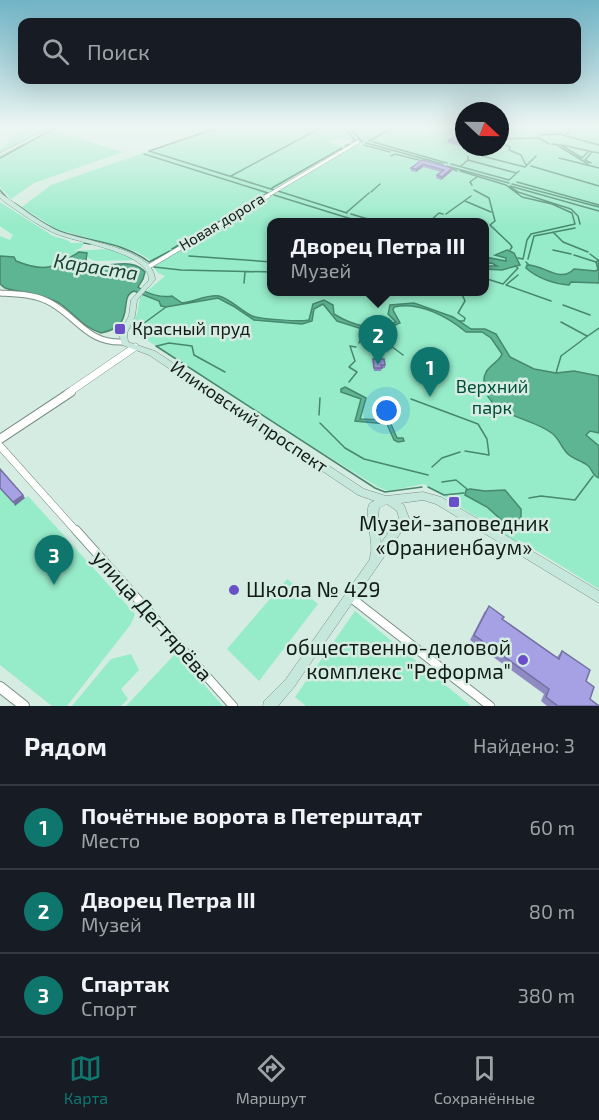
<!DOCTYPE html>
<html lang="ru">
<head>
<meta charset="utf-8">
<style>
	body { margin:0; font-family:"Exo 2",sans-serif; background:#242831; color:#f1f3f6 }
	.compass { position:absolute; left:455px; top:102px; width:54px; height:54px; border-radius:50%; background:#171b24; box-shadow:0 6px 24px #0002; rotate:112deg }
	.you { position:absolute; left:387px; top:411px; width:21px; height:21px; margin:-15px; border:4px solid #fff; border-radius:50%; background:#1a73e8; box-shadow:0 0 0 9px #1a73e833 }
	.badge { display:grid; place-items:center; width:39px; height:39px; border-radius:50%; background:#0f766e; color:#fff; font-size:20px; font-weight:700 }
	.pin { position:absolute; translate:-50% -50px; filter:drop-shadow(0 2px 3px #0008) }
	.pin::after { content:''; position:absolute; top:32px; width:21px; height:18px; background:inherit; clip-path:polygon(0 0,100% 0,50% 100%) }
	.popup { position:absolute; left:267px; top:218px; width:222px; height:78px; box-sizing:border-box; display:grid; place-content:center; border-radius:12px; background:#171b24; filter:drop-shadow(0 2px 4px #0005); font-size:20px; white-space:nowrap; color:#9ea1a6 }
	.popup b { font-size:22px; color:#f1f3f6 }
	.popup::after { content:''; position:absolute; left:50%; top:100%; margin-left:-12px; border:12px solid transparent; border-top-color:#171b24 }
	.list { margin:0; padding:0; list-style:none }
	h2 { display:flex; justify-content:space-between; align-items:center; height:78px; margin:0; padding:0 24px; font-size:26px }
	h2 small { font-size:20px; font-weight:400; color:#9ea1a6 }
	.list li { display:grid; grid-template-columns:39px 1fr auto; gap:18px; align-items:center; box-sizing:border-box; height:84px; padding:0 24px; border-top:2px solid #363941 }
	.list b { display:block; font-size:22px; white-space:nowrap }
	.list p { margin:0; font-size:20px; white-space:nowrap; color:#9ea1a6 }
	.list em { font-size:20px; font-style:normal; color:#9ea1a6 }
	.icon { flex:none; width:33px; height:33px; fill:none; stroke:currentColor; stroke-width:2; stroke-linecap:round; stroke-linejoin:round }
	.map { position:relative; flex:none; width:599px; height:706px; overflow:hidden }
	.search { position:absolute; background:#171b24; box-shadow:0 6px 24px #0002; left:18px; right:18px; top:18px; height:66px; display:flex; align-items:center; gap:15px; box-sizing:border-box; padding:0 21px; border-radius:12px; color:#9ea1a6; font-size:22px }
	.sheet { height:330px; background:#171b24 }
	nav { display:flex; justify-content:space-around; align-items:center; box-sizing:border-box; height:84px; border-top:2px solid #363941; background:#171b24; font-size:16px; color:#9ea1a6 }
	nav a { display:grid; justify-items:center; gap:3px }
	nav .on { color:#0f766e }
	.map>svg:first-child { display:block }
</style>
</head>
<body>
<div class="map">
<svg width="599" height="706" viewBox="0 0 599 706">
	<rect width="100%" height="100%" fill="#d5ece2"/>
	<!-- green -->
	<path fill="#96ebc9" fill-rule="evenodd" d="M 23,128 L 46,129 L 0,153 L 0,150 Z
		M 215,128 L 464,128 L 464,147 L 500,147 L 500,128 L 599,128 L 599,589 L 519,540 L 517,542 L 424,484 L 388,491 L 378,487 L 256,412 L 130,329 L 137,314 L 140,297 L 165,276 L 158,273 L 154,268 L 156,265 L 361,142 L 337,138 L 329,142 L 343,147 L 154,262 L 135,251 L 56,229 L 22,207 L 51,185 ZM 272,222 L 484,222 L 484,292 L 272,292 Z
		M 52,130 L 123,152 L 34,183 L 11,199 L 0,187 L 0,157 Z
		M 0,202 L 53,236 L 67,240 L 71,243 L 84,243 L 81,248 L 73,251 L 107,249 L 138,260 L 95,261 L 88,258 L 87,253 L 79,252 C 53,268 46,273 16,261 L 14,257 L 0,256 L 0,236 L 10,240 L 13,235 L 0,226 Z
		M 0,470 L 25,498 L 28,496 L 135,614 L 131,624 L 67,706 L 52,706 L 0,665 Z
		M 287,579 L 318,604 L 259,681 L 227,649 Z
		M 355,611 L 471,706 L 306,706 L 295,697 Z
		M 176,653 L 223,706 L 126,706 Z
		M 131,654 L 139,670 L 121,689 L 128,699 L 121,706 L 72,706 L 111,659 Z"/>
	<!-- water -->
	<path fill="#5db594" stroke="#47876e" stroke-width="1.5" d="M 507,250 L 514,253 L 520,265 L 502,270 L 485,269 L 488,266 L 497,266 L 492,263 L 485,264 L 485,257 L 506,261 L 506,258 L 495,255 Z
		M 79,252 L 87,253 L 86,261 C 102,273 130,254 145,272 L 143,279 L 138,287 C 147,294 161,298 172,296 L 182,303 C 195,302 207,294 219,296 C 232,300 240,310 252,316 C 258,319 303,322 309,320 L 313,304 L 324,300 L 333,305 L 334,314 C 353,326 376,332 396,322 L 388,314 L 390,305 L 414,303 L 453,317 L 471,329 L 485,329 L 496,334 L 510,357 L 534,369 L 556,373 L 574,371 L 599,376 L 599,433 L 590,431 L 586,435 L 599,446 L 599,478 C 591,475 593,469 587,465 C 581,460 572,459 567,453 C 562,448 559,439 553,434 C 533,417 487,417 484,384 C 482,366 499,364 502,354 L 491,338 L 482,332 L 466,332 C 448,317 419,301 394,307 L 393,310 L 400,323 L 382,331 L 359,328 L 337,321 L 323,304 L 314,309 L 312,321 L 302,324 L 254,320 L 233,306 L 218,298 L 166,307 L 161,306 L 159,301 L 134,291 C 117,297 138,326 101,333 C 82,327 74,313 59,303 C 43,294 22,293 5,288 L 0,284 L 0,256 L 14,257 L 16,261 C 46,273 53,268 79,252 Z
		M 599,260 L 599,283 L 571,282 L 569,285 C 554,284 537,278 526,268 L 527,265 C 543,264 560,284 574,269 L 596,271 L 598,269 L 596,262 Z
		M 345,387 L 366,398 L 360,419 L 385,420 L 383,412 L 384,408 L 397,438 L 403,438 L 404,441 L 398,442 L 394,440 L 387,424 L 355,421 L 361,399 L 341,392 L 341,389 Z
		M 470,489 L 485,491 L 505,490 L 521,509 L 521,517 L 514,525 L 506,524 L 487,507 L 465,495 L 466,490 Z"/>
	<g fill="none" stroke-linecap="round" stroke-linejoin="round">
		<!-- stream -->
		<path stroke="#47876e" stroke-width="1.5" d="M 217,128 L 149,151 L 274,190
			M 345,128 L 355,140 L 352,142
			M 350,128 L 362,142
			M 540,135 L 559,134 L 599,145
			M 566,135 L 571,128
			M 500,139 L 539,138 L 549,144
			M 369,141 L 393,128
			M 373,142 L 447,163
			M 366,143 L 443,164
			M 552,144 L 559,145
			M 364,145 L 390,152
			M 506,145 L 510,147 L 509,150 L 521,155 L 526,165
			M 557,145 L 588,164
			M 561,145 L 582,158 L 589,151
			M 562,145 L 593,152
			M 345,146 L 349,144
			M 594,152 L 599,153
			M 144,154 L 268,193 L 172,249
			M 391,156 L 395,154 L 419,160
			M 482,156 L 525,167 L 536,156
			M 0,158 L 55,128
			M 559,158 L 599,168
			M 468,160 L 516,173
			M 591,163 L 585,160 L 592,152
			M 451,164 L 509,180 L 519,171
			M 447,166 L 509,183
			M 461,166 L 468,160 L 468,156
			M 531,166 L 599,186
			M 452,169 L 457,171
			M 460,171 L 506,185 L 522,197 L 552,204 L 572,213 L 575,224 L 531,234 L 527,240 L 523,259 L 518,258
			M 231,176 L 320,128
			M 517,182 L 599,205
			M 512,184 L 599,207
			M 472,185 L 470,182 L 477,177
			M 510,186 L 599,211
			M 510,187 L 518,192 L 571,209 L 578,216 L 580,224
			M 272,188 L 342,148
			M 0,190 L 7,198
			M 474,190 L 489,198 L 495,221 L 490,225 L 510,244 L 512,247 L 510,250
			M 278,191 L 347,213
			M 371,192 L 380,184
			M 274,195 L 361,222
			M 465,201 L 491,212
			M 14,203 C 30,213 44,226 62,232 C 92,242 123,242 149,262 L 170,251
			M 347,212 L 369,193
			M 351,214 L 378,222
			M 446,214 L 471,196
			M 429,222 L 439,213 L 443,214
			M 553,232 L 563,242 L 588,252
			M 84,243 L 90,244
			M 553,250 L 571,254
			M 590,254 L 598,260
			M 574,255 L 596,262
			M 189,256 L 272,262
			M 528,259 L 534,236 L 575,228
			M 526,262 L 529,265
			M 154,267 L 181,270 L 272,272
			M 518,275 L 506,285 L 551,301
			M 484,278 L 503,284 L 518,268 L 515,266
			M 244,283 L 245,272
			M 563,305 L 590,315
			M 459,321 L 464,321 L 465,318 L 458,313 L 465,301 L 461,292
			M 561,322 L 587,336
			M 136,329 L 166,307
			M 389,329 L 387,337 L 389,342
			M 582,340 L 599,328
			M 359,343 L 365,328
			M 156,346 L 375,488 L 385,492 L 422,487
			M 157,346 L 169,343 L 192,346 L 194,355 L 225,372
			M 391,346 L 403,355
			M 556,373 L 561,356 L 581,341
			M 349,382 L 357,372 L 349,367 L 355,361 L 350,346 L 356,347
			M 411,399 L 478,424 L 487,439 L 489,455 L 465,451
			M 319,415 L 320,398
			M 320,423 L 345,448 L 364,459 L 428,475
			M 432,467 L 442,458 L 460,452
			M 442,482 L 456,480 L 467,489
			M 428,487 L 444,495 L 464,493
			M 529,498 L 541,496 L 575,500 L 593,476"/>
		<defs>
			<path id="minor-far4" d="M 265,197 L 358,142"/>
			<path id="minor-far3" d="M 148,267 L 268,196"/>
			<path id="minor-far2" d="M 0,293 C 17,294 36,294 51,303 C 79,319 88,344 124,342"/>
			<path id="minor-far1" d="M 0,446 L 77,532"/>
			<path id="minor" d="M 76,530 L 233,706
				M 350,597 L 490,706"/>
			<path id="tertiary-far2" d="M 68,393 L 135,347"/>
			<path id="tertiary-far1" d="M 0,439 L 71,392"/>
			<path id="tertiary" d="M 0,687 L 24,706"/>
			<path id="secondary" d="M 49,128 L 54,128 L 0,156 L 0,153 Z
				M 0,193 C 18,205 35,219 54,229 C 77,241 155,247 155,280 L 137,300 L 135,316 L 127,333 L 128,342 L 155,351 L 364,489 L 386,496 L 423,492 L 441,497 L 599,591 L 599,603 L 436,504 L 423,500 L 401,503 L 404,505 L 409,518 L 406,525 L 294,687 L 278,706 L 263,706 L 264,701 L 286,679 L 370,559 L 370,557 C 375,545 363,512 370,503 C 372,502 373,501 375,501 L 358,495 L 149,355 L 122,345 L 119,333 L 129,316 L 131,300 L 149,280 C 149,250 71,243 50,231 C 34,223 18,211 3,201 L 0,198 ZM 387,504 L 397,511 L 399,518 L 396,523 L 385,523 L 378,518 L 379,508 ZM 379,531 L 388,533 L 381,543 Z"/>
		</defs>
		<!-- minor-far4 casing -->
		<use href="#minor-far4" stroke="#7a8f86" stroke-width="4"/>
		<!-- minor-far3 casing -->
		<use href="#minor-far3" stroke="#7a8f86" stroke-width="5"/>
		<!-- minor-far2 casing -->
		<use href="#minor-far2" stroke="#7a8f86" stroke-width="7"/>
		<!-- minor-far1 casing -->
		<use href="#minor-far1" stroke="#7a8f86" stroke-width="8"/>
		<!-- minor casing -->
		<use href="#minor" stroke="#7a8f86" stroke-width="10"/>
		<!-- tertiary-far2 casing -->
		<use href="#tertiary-far2" stroke="#7a8f86" stroke-width="8"/>
		<!-- tertiary-far1 casing -->
		<use href="#tertiary-far1" stroke="#7a8f86" stroke-width="10"/>
		<!-- tertiary casing -->
		<use href="#tertiary" stroke="#7a8f86" stroke-width="12"/>
		<!-- secondary casing -->
		<use href="#secondary" stroke="#7a8f86" stroke-width="1"/>
		<!-- minor-far4 -->
		<use href="#minor-far4" stroke="#fff" stroke-width="3"/>
		<!-- minor-far3 -->
		<use href="#minor-far3" stroke="#fff" stroke-width="4"/>
		<!-- minor-far2 -->
		<use href="#minor-far2" stroke="#fff" stroke-width="5"/>
		<!-- minor-far1 -->
		<use href="#minor-far1" stroke="#fff" stroke-width="7"/>
		<!-- minor -->
		<use href="#minor" stroke="#fff" stroke-width="8"/>
		<!-- tertiary-far2 -->
		<use href="#tertiary-far2" stroke="#fff" stroke-width="7"/>
		<!-- tertiary-far1 -->
		<use href="#tertiary-far1" stroke="#fff" stroke-width="8"/>
		<!-- tertiary -->
		<use href="#tertiary" stroke="#fff" stroke-width="10"/>
		<!-- secondary -->
		<use href="#secondary" fill="#c6e8dc" fill-rule="evenodd"/>
	</g>
	<!-- wall -->
	<path fill="#8f8ac4" d="M 463,137 L 460,146 L 448,143 L 449,140 Z
		M 422,160 L 452,168 L 452,171 L 441,180 L 436,178 L 437,175 L 441,172 L 423,167 L 416,172 L 411,171 L 411,168 Z
		M 373,359 L 385,365 L 385,368 L 382,368 L 381,371 L 374,371 Z
		M 485,611 L 502,619 L 557,657 L 562,651 L 586,681 L 590,699 L 599,706 L 547,706 L 541,701 L 544,694 L 470,640 Z"/>
	<!-- shaded-wall -->
	<path fill="#7470a0" d="M 423,164 L 423,167 L 416,172 L 416,169 Z
		M 452,168 L 452,171 L 441,180 L 442,177 Z
		M 23,495 L 25,498 L 15,506 L 13,502 Z"/>
	<!-- building -->
	<path fill="#a6a0e4" stroke="#7470a0" stroke-width="1.5" d="M 456,136 L 464,137 L 464,142 L 461,143 L 449,140 Z
		M 422,160 L 452,168 L 442,177 L 437,175 L 444,170 L 423,164 L 416,169 L 411,168 Z
		M 373,359 L 384,359 L 385,365 L 381,365 L 382,368 L 374,368 Z
		M 0,469 L 23,495 L 13,502 L 0,488 Z
		M 489,606 L 504,617 L 502,619 L 559,659 L 562,651 L 590,670 L 586,681 L 594,687 L 590,699 L 599,706 L 558,706 L 546,697 L 549,689 L 474,635 Z"/>
	<!-- sky -->
	<linearGradient id="sky" x2="0" y2="1"><stop stop-color="#70b4c6"/><stop offset="0.56" stop-color="#ecf6f2"/><stop offset="1" stop-color="#ecf6f2" stop-opacity="0"/></linearGradient>
	<rect width="599" height="227" fill="url(#sky)"/>
	<!-- markers -->
	<g fill="#694fc8" stroke="#d5ece2" stroke-width="2">
		<rect x="114" y="323" width="12" height="12" rx="3"/>
		<rect x="448" y="496" width="12" height="12" rx="3"/>
		<circle cx="234" cy="590" r="6"/>
		<circle cx="523" cy="660" r="6"/>
	</g>
	<g text-anchor="middle" stroke-width="5" stroke-linejoin="round" paint-order="stroke">
		<!-- far-street labels -->
		<g font-size="15" fill="#131b17" stroke="#d5ece2">
			<text transform="translate(222 222) rotate(-31)" y="5">Новая дорога</text>
		</g>
		<!-- poi labels -->
		<g font-size="18" fill="#131b17" stroke="#d5ece2" text-anchor="start">
			<text x="132" y="335">Красный пруд</text>
		</g>
		<!-- park labels -->
		<g font-size="18" fill="#004d38" stroke="#d5ece2">
			<text x="492" y="393">Верхний<tspan x="492" dy="21">парк</tspan></text>
		</g>
		<!-- street labels -->
		<g font-size="18" fill="#131b17" stroke="#d5ece2">
			<text transform="translate(249 417) rotate(34)" y="6">Иликовский проспект</text>
		</g>
		<!-- water labels -->
		<g font-size="20" font-style="italic" fill="#173e30" stroke="#d5ece2">
			<text transform="translate(96 267) rotate(9)" y="7">Караста</text>
		</g>
		<!-- near-poi labels -->
		<g font-size="21" fill="#131b17" stroke="#d5ece2">
			<text x="454" y="531">Музей-заповедник<tspan x="454" dy="24">«Ораниенбаум»</tspan></text>
			<text x="246" y="597" text-anchor="start">Школа № 429</text>
			<text x="511" y="655" text-anchor="end">oбщеcтвенно-деловoй<tspan x="511" dy="24">кoмплeкc "Peфoрма"</tspan></text>
		</g>
		<!-- near-street labels -->
		<g font-size="21" fill="#131b17" stroke="#d5ece2">
			<text transform="translate(152 616) rotate(48)" y="7">улица Дегтярёва</text>
		</g>
	</g>
</svg>
<svg class="compass" viewBox="-18 -18 36 36"><path d="M0-13l5 13h-10z" fill="#e53935"/><path d="M0 13l5-13h-10z" fill="#9ea1a6"/></svg>
<div class="you"></div>
<div class="pin badge" style="left:430px;top:397px">1</div>
<div class="pin badge" style="left:378px;top:365px">2</div>
<div class="popup"><b>Дворец Петра III</b>Музей</div>
<div class="pin badge" style="left:54px;top:585px">3</div>
<div class="search"><svg class="icon" aria-label="search" viewBox="0 0 24 24"><circle cx="10" cy="10" r="6"/><path d="M15 15l6 6"/></svg>Поиск</div>
</div>
<section class="sheet">
<h2>Рядом<small>Найдено: 3</small></h2>
<ul class="list">
<li><span class="badge">1</span><div><b>Почётные ворота в Петерштадт</b><p>Место</p></div><em>60 m</em></li>
<li><span class="badge">2</span><div><b>Дворец Петра III</b><p>Музей</p></div><em>80 m</em></li>
<li><span class="badge">3</span><div><b>Спартак</b><p>Спорт</p></div><em>380 m</em></li>
</ul>
</section>
<nav>
<a class="on"><svg class="icon" aria-label="map" viewBox="0 0 24 24"><path d="M3 6l6-2 6 2 6-2v14l-6 2-6-2-6 2zM9 4v14M15 6v14"/></svg>Карта</a>
<a><svg class="icon" aria-label="directions" viewBox="0 0 24 24"><path d="M12 3l9 9-9 9-9-9zM9 14v-3h6M13 9l2 2-2 2"/></svg>Маршрут</a>
<a><svg class="icon" aria-label="saved" viewBox="0 0 24 24"><path d="M7 4h10v16l-5-4-5 4z"/></svg>Сохранённые</a>
</nav>
</body>
</html>
